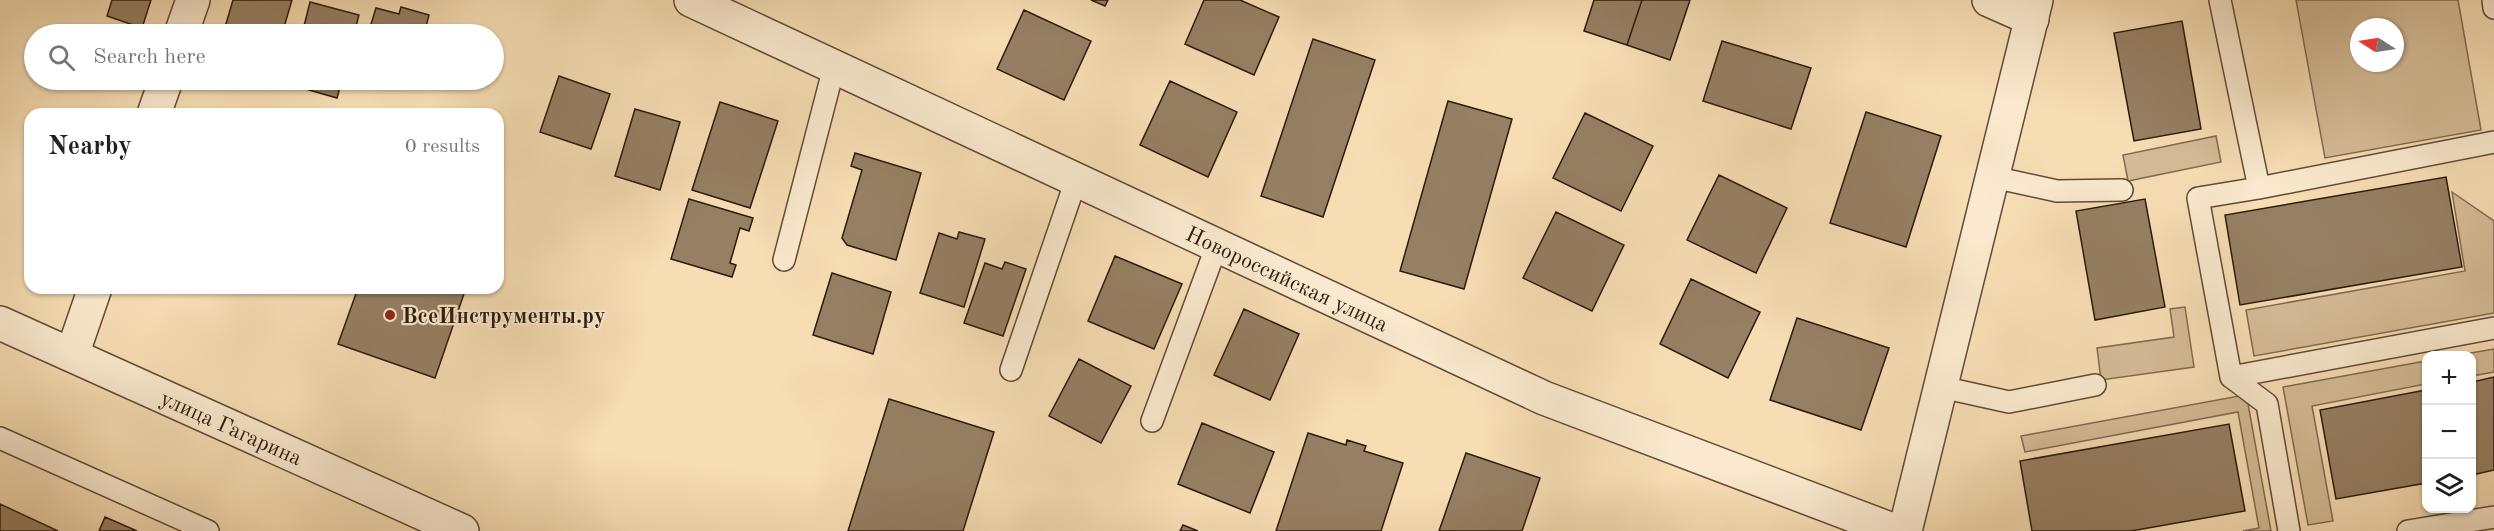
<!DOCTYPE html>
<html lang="en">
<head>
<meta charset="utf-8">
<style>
	body { margin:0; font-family:"Old Standard TT",serif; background:#f2f2f2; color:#202124 }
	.controls { position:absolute; right:18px; bottom:18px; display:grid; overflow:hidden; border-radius:12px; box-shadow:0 2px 4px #0004 }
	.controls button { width:54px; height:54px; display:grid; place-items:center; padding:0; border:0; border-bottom:2px solid #e0e0e0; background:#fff; color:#202124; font:30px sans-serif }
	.compass { position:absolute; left:2350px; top:18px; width:54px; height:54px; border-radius:50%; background:#fff; box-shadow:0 2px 4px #0004; rotate:282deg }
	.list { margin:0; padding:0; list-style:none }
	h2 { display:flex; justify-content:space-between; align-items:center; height:78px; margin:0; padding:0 24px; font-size:26px }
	h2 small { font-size:20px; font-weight:400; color:#757577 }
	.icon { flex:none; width:33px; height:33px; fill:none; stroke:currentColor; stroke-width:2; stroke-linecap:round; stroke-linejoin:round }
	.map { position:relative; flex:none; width:2494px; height:531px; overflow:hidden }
	.search { position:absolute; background:#fff; box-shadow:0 2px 4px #0004; left:24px; top:24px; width:480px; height:66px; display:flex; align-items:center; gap:15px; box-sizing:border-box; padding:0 21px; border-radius:33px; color:#757577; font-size:22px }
	.panel { position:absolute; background:#fff; box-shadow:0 2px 4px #0004; left:24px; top:108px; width:480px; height:186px; border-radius:18px }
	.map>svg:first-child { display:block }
</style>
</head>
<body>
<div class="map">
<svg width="2494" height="531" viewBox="0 0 2494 531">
	<rect width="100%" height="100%" fill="#f7ddb4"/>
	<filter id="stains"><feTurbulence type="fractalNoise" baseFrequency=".00333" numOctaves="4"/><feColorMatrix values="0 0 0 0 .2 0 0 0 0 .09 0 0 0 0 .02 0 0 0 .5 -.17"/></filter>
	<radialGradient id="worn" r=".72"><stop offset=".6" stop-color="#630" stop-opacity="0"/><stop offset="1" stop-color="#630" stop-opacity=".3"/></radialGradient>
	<!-- green -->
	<path fill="#d5bc97" stroke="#816b52" stroke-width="1.5" fill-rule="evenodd" d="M 2296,0 L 2458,0 L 2481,130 L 2325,158 ZM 2359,27 L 2395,27 L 2395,63 L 2359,63 Z
		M 2216,136 L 2221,162 L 2128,181 L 2123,155 Z
		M 2452,192 L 2494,221 L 2494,313 L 2254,356 L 2246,310 L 2465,271 Z
		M 2185,307 L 2194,367 L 2101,380 L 2097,348 L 2174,337 L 2170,309 Z
		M 2494,349 L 2494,372 L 2472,376 L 2472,356 L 2459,355 Z
		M 2426,361 L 2426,384 L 2312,406 L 2333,521 L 2308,525 L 2283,387 Z
		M 2239,396 L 2248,404 L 2271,531 L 2243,531 L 2259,528 L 2238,412 L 2025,452 L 2021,436 Z"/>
	<!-- building -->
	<path fill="#967f63" stroke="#2d1a0c" stroke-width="1.5" d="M 112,0 L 151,0 L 142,28 L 107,16 Z
		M 233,0 L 292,0 L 282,34 L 223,34 Z
		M 1091,0 L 1108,0 L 1105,6 Z
		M 1204,0 L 1240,0 L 1279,17 L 1254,75 L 1185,44 Z
		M 1594,0 L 1642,0 L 1627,45 L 1584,31 Z
		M 1642,0 L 1690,0 L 1670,60 L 1627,45 Z
		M 310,2 L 359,15 L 354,34 L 302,34 Z
		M 401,7 L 429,15 L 424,34 L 368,34 L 376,8 L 399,14 Z
		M 1024,10 L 1091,41 L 1064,100 L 997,69 Z
		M 2182,21 L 2201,129 L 2134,141 L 2114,33 Z
		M 1313,39 L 1375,60 L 1323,217 L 1261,196 Z
		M 1722,41 L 1811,68 L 1791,129 L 1703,101 Z
		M 559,76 L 610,94 L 591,149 L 540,132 Z
		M 289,80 L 342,80 L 337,98 L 288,84 Z
		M 1170,81 L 1237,112 L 1208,177 L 1140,145 Z
		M 1448,101 L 1512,119 L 1464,289 L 1400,271 Z
		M 720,102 L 778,121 L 750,208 L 692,190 Z
		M 635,109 L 680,122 L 660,190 L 615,176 Z
		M 1866,112 L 1941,136 L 1906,247 L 1830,223 Z
		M 1585,113 L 1653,146 L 1621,211 L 1553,178 Z
		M 855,153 L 921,173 L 896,260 L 847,245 L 842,238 L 862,170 L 851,166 Z
		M 1719,175 L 1787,208 L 1756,273 L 1687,240 Z
		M 2446,177 L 2462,267 L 2240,305 L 2225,215 Z
		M 689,199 L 753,218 L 749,231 L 740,228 L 730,263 L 736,265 L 732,277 L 671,259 Z
		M 2145,199 L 2165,307 L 2095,320 L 2076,211 Z
		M 1556,212 L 1624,245 L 1592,311 L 1523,278 Z
		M 959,232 L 985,239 L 964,307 L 920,293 L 939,233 L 957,239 Z
		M 1115,256 L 1182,284 L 1154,349 L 1088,321 Z
		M 1005,262 L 1026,269 L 1003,336 L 964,323 L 985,263 L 1002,269 Z
		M 832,273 L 891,292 L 873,354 L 813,335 Z
		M 1691,279 L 1760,312 L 1728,378 L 1660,344 Z
		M 358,288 L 466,288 L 435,378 L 338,344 Z
		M 1244,309 L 1299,334 L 1270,400 L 1214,375 Z
		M 1797,318 L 1889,348 L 1861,430 L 1770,400 Z
		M 1079,359 L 1131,386 L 1101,443 L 1049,416 Z
		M 2494,377 L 2494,470 L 2472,475 L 2472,382 Z
		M 2426,390 L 2426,483 L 2336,499 L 2320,410 Z
		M 889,399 L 994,432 L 963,531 L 848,531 Z
		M 1202,423 L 1274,452 L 1250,513 L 1178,484 Z
		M 2229,424 L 2245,511 L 2131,531 L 2032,531 L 2020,461 Z
		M 1308,433 L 1346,445 L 1347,440 L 1366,446 L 1364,451 L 1403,463 L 1381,531 L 1276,531 Z
		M 1466,453 L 1540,478 L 1522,531 L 1439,531 Z
		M 0,504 L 58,531 L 0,531 Z
		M 105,517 L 137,531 L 99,531 Z
		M 1183,525 L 1198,531 L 1180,531 Z"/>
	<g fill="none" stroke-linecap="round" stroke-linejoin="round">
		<defs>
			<path id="service" d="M 2220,0 L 2259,188 L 2198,198 L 2231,377 L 2267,404 L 2289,531
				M 2493,0 L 2494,8
				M 1993,177 L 2057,191 L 2122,190
				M 2259,188 L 2494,142
				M 784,260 L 834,67
				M 1011,370 L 1076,180
				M 2231,377 L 2494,328
				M 1941,387 L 2009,402 L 2095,385
				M 1152,421 L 1217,245
				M 0,438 L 208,531
				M 2408,531 L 2494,517"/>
			<g id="minor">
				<path id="s1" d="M 691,0 L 1544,398 L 1895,531"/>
				<path d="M 1989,0 L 2032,19"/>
				<path d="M 181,34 L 193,0"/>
				<path d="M 154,114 L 166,80"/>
				<path d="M 72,355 L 95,288"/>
				<path d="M 1905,531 L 2036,0"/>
			</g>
			<g id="tertiary">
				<path id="s2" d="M 0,323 L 462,531"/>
			</g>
		</defs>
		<!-- service casing -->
		<use href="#service" stroke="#604b36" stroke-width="24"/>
		<!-- minor casing -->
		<use href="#minor" stroke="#604b36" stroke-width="36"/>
		<!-- tertiary casing -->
		<use href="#tertiary" stroke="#604b36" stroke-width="36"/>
		<!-- service -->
		<use href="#service" stroke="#fae9ce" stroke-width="21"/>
		<!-- minor -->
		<use href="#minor" stroke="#fae9ce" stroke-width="33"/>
		<!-- tertiary -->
		<use href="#tertiary" stroke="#fae9ce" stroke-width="33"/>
	</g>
	<!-- markers -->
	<circle fill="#8f2418" stroke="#fae9ce" stroke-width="2" cx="390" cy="315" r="6"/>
	<g text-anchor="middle" stroke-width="4.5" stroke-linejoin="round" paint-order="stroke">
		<!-- street labels -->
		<g font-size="22" fill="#2d1a0c" stroke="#fae9ce">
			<text dy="8" stroke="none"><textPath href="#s1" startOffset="658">Новороссийская улица</textPath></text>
			<text dy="8" stroke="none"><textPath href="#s2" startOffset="254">улица Гагарина</textPath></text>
		</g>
		<!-- poi labels -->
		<g font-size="22" font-weight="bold" fill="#2d1a0c" stroke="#fae9ce" text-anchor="start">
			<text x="402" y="323">ВсеИнструменты.ру</text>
		</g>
	</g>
	<rect width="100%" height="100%" filter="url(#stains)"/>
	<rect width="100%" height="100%" fill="url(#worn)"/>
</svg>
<div class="controls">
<button>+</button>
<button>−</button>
<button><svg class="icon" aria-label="layers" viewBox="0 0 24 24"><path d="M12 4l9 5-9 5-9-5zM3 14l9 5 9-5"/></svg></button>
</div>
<svg class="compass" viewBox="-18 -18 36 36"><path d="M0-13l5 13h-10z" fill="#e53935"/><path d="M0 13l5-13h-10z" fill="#757577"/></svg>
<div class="search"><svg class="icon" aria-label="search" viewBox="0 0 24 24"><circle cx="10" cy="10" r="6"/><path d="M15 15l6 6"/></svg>Search here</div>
<section class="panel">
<h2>Nearby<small>0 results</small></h2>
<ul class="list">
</ul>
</section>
</div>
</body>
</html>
